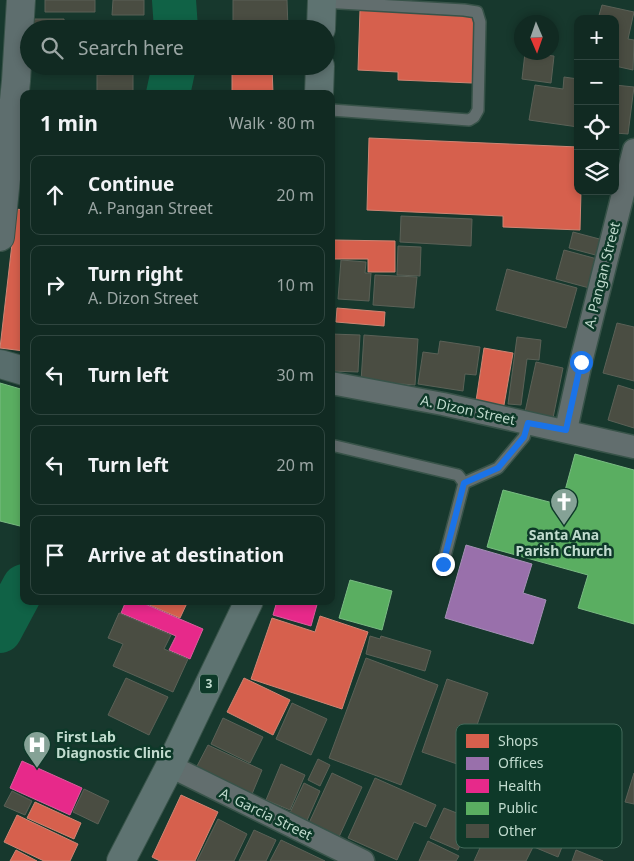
<!DOCTYPE html>
<html lang="en">
<head>
<meta charset="utf-8">
<style>
	body { margin:0; font-family:"Noto Sans",sans-serif; background:#1e362f; color:#f1f3f6 }
	.controls { position:absolute; right:15px; top:15px; display:grid; overflow:hidden; border-radius:10px; box-shadow:0 2px 8px #0003 }
	.controls button { width:45px; height:45px; display:grid; place-items:center; padding:0; border:0; border-bottom:1px solid #304640; background:#112a22; color:#f1f3f6; font:25px sans-serif }
	.compass { position:absolute; left:514px; top:15px; width:45px; height:45px; border-radius:50%; background:#112a22; box-shadow:0 2px 8px #0003; rotate:178deg }
	.stop { position:absolute; width:15px; height:15px; margin:-11px; border:4px solid #1a73e8; border-radius:50%; background:#fff }
	.stop.end { background:#1a73e8; border-color:#fff; box-shadow:0 1px 5px #0008 }
	.list { margin:0; padding:0; list-style:none }
	h2 { display:flex; justify-content:space-between; align-items:center; height:65px; margin:0; padding:0 20px; font-size:21px }
	h2 small { font-size:16px; font-weight:400; color:#9ca7a5 }
	.list li { display:grid; grid-template-columns:32px 1fr auto; gap:15px; align-items:center; box-sizing:border-box; height:80px; margin:0 10px 10px; padding:0 10px; border:1px solid #304640; border-radius:10px }
	.list b { display:block; font-size:19px; white-space:nowrap }
	.list p { margin:0; font-size:16px; white-space:nowrap; color:#9ca7a5 }
	.list em { font-size:16px; font-style:normal; color:#9ca7a5 }
	.icon { flex:none; width:28px; height:28px; fill:none; stroke:currentColor; stroke-width:2; stroke-linecap:round; stroke-linejoin:round }
	.map { position:relative; flex:none; width:634px; height:861px; overflow:hidden }
	.search { position:absolute; background:#112a22; box-shadow:0 2px 8px #0003; left:20px; top:20px; width:315px; height:55px; display:flex; align-items:center; gap:12px; box-sizing:border-box; padding:0 18px; border-radius:28px; color:#9ca7a5; font-size:19px }
	.panel { position:absolute; background:#112a22; box-shadow:0 2px 8px #0003; left:20px; top:90px; width:315px; height:515px; border-radius:10px }
	.map>svg:first-child { display:block }
</style>
</head>
<body>
<div class="map">
<svg width="634" height="861" viewBox="0 0 634 861">
	<rect width="100%" height="100%" fill="#17382d"/>
	<!-- shops -->
	<path fill="#d6604d" stroke="#cf8574" d="M 360,10 L 475,15 L 472,83 L 398,80 L 398,72 L 358,70 Z
		M 232,66 L 272,66 L 273,94 L 232,94 Z
		M 369,138 L 578,147 L 578,191 L 581,191 L 580,230 L 503,227 L 503,216 L 367,210 Z
		M 16,209 L 24,210 L 24,351 L 0,348 Z
		M 334,240 L 395,241 L 395,272 L 368,272 L 368,259 L 334,259 Z
		M 337,308 L 385,312 L 384,326 L 336,322 Z
		M 484,348 L 513,353 L 504,405 L 476,401 Z
		M 140,601 L 188,601 L 180,618 Z
		M 320,616 L 368,632 L 342,709 L 251,679 L 272,618 L 315,632 Z
		M 244,678 L 290,700 L 273,735 L 227,712 Z
		M 181,795 L 218,812 L 195,861 L 160,861 L 152,857 Z
		M 35,802 L 81,823 L 74,839 L 27,818 Z
		M 17,815 L 78,844 L 70,861 L 44,861 L 4,842 Z
		M 16,850 L 37,861 L 10,861 Z"/>
	<!-- offices -->
	<path fill="#9970ab" stroke="#a590b6" d="M 466,545 L 532,564 L 523,593 L 546,600 L 533,644 L 445,618 Z"/>
	<!-- health -->
	<path fill="#e7298a" stroke="#db5e9e" d="M 126,601 L 138,601 L 203,629 L 190,659 L 169,650 L 176,636 L 121,613 Z
		M 277,601 L 318,601 L 311,626 L 273,615 Z
		M 22,761 L 82,788 L 70,815 L 10,788 Z"/>
	<!-- public -->
	<path fill="#5aae61" stroke="#79bc82" d="M 0,383 L 24,390 L 24,527 L 0,521 Z
		M 575,454 L 634,470 L 634,624 L 578,608 L 588,575 L 487,547 L 503,490 L 561,505 Z
		M 350,580 L 392,591 L 382,630 L 339,618 Z"/>
	<g fill="none" stroke-linecap="round" stroke-linejoin="round">
		<!-- river -->
		<path stroke="#106246" stroke-width="44" d="M 174,0 L 176,29
			M 168,94 L 174,66
			M 0,631 L 24,586"/>
	</g>
	<!-- building -->
	<path fill="#4a4d42" stroke="#5b6157" d="M 45,0 L 95,0 L 95,12 L 45,12 Z
		M 113,0 L 144,0 L 144,15 L 112,15 Z
		M 233,0 L 287,0 L 288,29 L 233,29 Z
		M 602,5 L 634,12 L 628,39 L 634,40 L 633,70 L 615,66 L 615,19 L 598,19 Z
		M 32,19 L 64,19 L 65,29 L 32,29 Z
		M 127,25 L 127,29 L 96,29 L 96,26 Z
		M 525,53 L 554,56 L 551,83 L 522,79 Z
		M 97,66 L 122,66 L 122,71 L 97,72 Z
		M 130,66 L 162,66 L 162,71 L 130,71 Z
		M 133,74 L 133,94 L 97,94 L 97,75 Z
		M 564,77 L 578,79 L 578,127 L 529,120 L 535,85 L 563,89 Z
		M 615,85 L 634,87 L 628,134 L 615,133 Z
		M 24,159 L 24,206 L 21,206 Z
		M 401,216 L 472,219 L 471,246 L 400,242 Z
		M 573,232 L 607,241 L 603,257 L 569,248 Z
		M 398,246 L 421,247 L 420,276 L 397,275 Z
		M 564,250 L 601,260 L 593,289 L 556,279 Z
		M 341,260 L 366,262 L 365,273 L 371,273 L 369,301 L 338,299 Z
		M 507,269 L 577,288 L 566,328 L 496,310 Z
		M 375,275 L 417,277 L 414,308 L 373,305 Z
		M 617,323 L 634,327 L 634,381 L 603,373 Z
		M 331,334 L 360,335 L 358,372 L 331,371 Z
		M 364,335 L 418,339 L 415,385 L 361,381 Z
		M 517,337 L 541,340 L 539,360 L 527,359 L 521,405 L 508,404 Z
		M 440,341 L 480,347 L 476,375 L 465,374 L 463,391 L 418,384 L 423,352 L 438,354 Z
		M 536,362 L 563,368 L 553,418 L 525,412 Z
		M 618,385 L 634,390 L 634,428 L 608,420 Z
		M 119,613 L 171,635 L 164,649 L 188,659 L 173,692 L 113,666 L 123,644 L 108,638 Z
		M 370,636 L 380,639 L 381,636 L 431,651 L 425,671 L 366,654 Z
		M 366,658 L 438,685 L 401,785 L 329,758 Z
		M 126,678 L 168,697 L 149,735 L 108,715 Z
		M 447,679 L 488,693 L 463,766 L 422,752 Z
		M 292,703 L 327,719 L 311,755 L 276,739 Z
		M 223,718 L 263,737 L 250,763 L 211,744 Z
		M 208,745 L 262,770 L 252,794 L 196,768 Z
		M 318,759 L 330,765 L 320,786 L 308,780 Z
		M 281,764 L 305,775 L 290,810 L 266,800 Z
		M 332,773 L 362,787 L 339,837 L 309,823 Z
		M 634,773 L 634,804 L 625,802 Z
		M 375,778 L 436,805 L 426,827 L 414,822 L 397,860 L 348,838 Z
		M 304,783 L 320,791 L 305,825 L 288,817 Z
		M 84,789 L 109,801 L 98,824 L 73,812 Z
		M 12,791 L 32,801 L 25,815 L 4,806 Z
		M 444,808 L 472,819 L 458,850 L 430,838 Z
		M 218,819 L 247,834 L 234,861 L 197,861 Z
		M 489,828 L 533,847 L 526,861 L 474,861 Z
		M 254,830 L 276,840 L 266,861 L 239,861 Z
		M 540,832 L 564,842 L 558,857 L 534,847 Z
		M 281,840 L 325,861 L 270,861 Z
		M 428,841 L 459,856 L 456,861 L 419,861 Z
		M 576,850 L 603,861 L 572,861 Z"/>
	<g fill="none" stroke-linecap="round" stroke-linejoin="round">
		<defs>
			<path id="lane" d="M 322,2 L 464,10 L 477,12 L 480,22 L 478,110 L 474,117 L 469,120 L 331,110
				M 331,445 L 458,475 L 464,483 L 443,564
				M 464,483 L 498,468 L 524,437 L 528,423"/>
			<path id="street" d="M 331,383 L 443,404 L 634,447
				M 566,430 L 581,362 L 634,150
				M 170,766 L 363,861"/>
			<path id="secondary" d="M 0,237 L 16,81 L 21,0"/>
			<path id="primary" d="M 0,364 L 24,371"/>
			<path id="highway" d="M 321,29 L 322,0
				M 319,94 L 320,66
				M 121,861 L 170,766 L 249,601"/>
		</defs>
		<!-- lane casing -->
		<use href="#lane" stroke="#385349" stroke-width="14"/>
		<!-- street casing -->
		<use href="#street" stroke="#385349" stroke-width="25"/>
		<!-- secondary casing -->
		<use href="#secondary" stroke="#385349" stroke-width="30"/>
		<!-- primary casing -->
		<use href="#primary" stroke="#385349" stroke-width="30"/>
		<!-- highway casing -->
		<use href="#highway" stroke="#385349" stroke-width="30"/>
		<!-- lane -->
		<use href="#lane" stroke="#626e6e" stroke-width="11"/>
		<!-- street -->
		<use href="#street" stroke="#626e6e" stroke-width="22"/>
		<!-- secondary -->
		<use href="#secondary" stroke="#5e6e6e" stroke-width="28"/>
		<!-- primary -->
		<use href="#primary" stroke="#586d6c" stroke-width="28"/>
		<!-- highway -->
		<use href="#highway" stroke="#5e7371" stroke-width="28"/>
	</g>
	<g fill="none" stroke-linecap="round" stroke-linejoin="round">
		<!-- route -->
		<path stroke="#1a73e8" stroke-width="6" d="M 443,564 L 464,483 L 498,468 L 524,437 L 528,423 L 566,430 L 581,362"/>
	</g>
	<!-- icons -->
	<defs>
		<symbol id="church-pin" viewBox="-11 -11 22 30"><path d="M0 17L-7.5 6A9.5 9.5 0 1 1 7.5 6Z" fill="#85a296" stroke="#0e3929"/><path d="M-1.2-6h2.4v3.5h3.3v2.4h-3.3V6h-2.4V-.1h-3.3v-2.4h3.3Z" fill="#fff"/></symbol>
		<symbol id="hospital-pin" viewBox="-11 -11 22 30"><path d="M0 17L-7.5 6A9.5 9.5 0 1 1 7.5 6Z" fill="#85a296" stroke="#0e3929"/><path d="M-5-5h3v3.5h4V-5h3V5h-3V1.5h-4V5h-3Z" fill="#fff"/></symbol>
	</defs>
	<g fill-rule="evenodd">
		<use href="#church-pin" x="548" y="486" width="32" height="43"/>
		<use href="#hospital-pin" x="21" y="729" width="32" height="43"/>
	</g>
	<g text-anchor="middle" stroke-width="5" stroke-linejoin="round" paint-order="stroke">
		<!-- shield labels -->
		<rect fill="#0e3929" stroke="#8baa9c" stroke-width="1" x="200" y="674.5" width="18" height="19" rx="4"/>
		<g font-size="12" font-weight="bold" fill="#c0dbce">
			<text x="209" y="688">3</text>
		</g>
		<!-- street labels -->
		<g font-size="14" fill="#c0dbce" stroke="#0e3929">
			<text transform="translate(602 275) rotate(-76)" y="5">A. Pangan Street</text>
			<text transform="translate(468 410) rotate(12)" y="5">A. Dizon Street</text>
			<text transform="translate(266 814) rotate(26)" y="5">A. Garcia Street</text>
		</g>
		<!-- poi labels -->
		<g font-size="14" font-weight="bold" fill="#c0dbce" stroke="#0e3929">
			<text x="564" y="540">Santa Ana<tspan x="564" dy="16">Parish Church</tspan></text>
			<text x="56" y="742" text-anchor="start">First Lab<tspan x="56" dy="16">Diagnostic Clinic</tspan></text>
		</g>
	</g>
	<!-- legend -->
	<rect x="456" y="724" width="166" height="124" rx="8" fill="#0e3929" stroke="#436a5b" stroke-width="1"/>
	<rect x="466" y="734" width="23" height="14" fill="#d6604d"/>
	<rect x="466" y="757" width="23" height="13" fill="#9970ab"/>
	<rect x="466" y="779" width="23" height="14" fill="#e7298a"/>
	<rect x="466" y="802" width="23" height="13" fill="#5aae61"/>
	<rect x="466" y="824" width="23" height="14" fill="#4a4d42"/>
	<g font-size="14" fill="#c0dbce">
		<text x="498" y="746">Shops</text>
		<text x="498" y="768">Offices</text>
		<text x="498" y="791">Health</text>
		<text x="498" y="813">Public</text>
		<text x="498" y="836">Other</text>
	</g>
</svg>
<div class="controls">
<button>+</button>
<button>−</button>
<button><svg class="icon" aria-label="locate" viewBox="0 0 24 24"><circle cx="12" cy="12" r="6"/><path d="M12 2v4M12 18v4M2 12h4M18 12h4"/></svg></button>
<button><svg class="icon" aria-label="layers" viewBox="0 0 24 24"><path d="M12 4l9 5-9 5-9-5zM3 14l9 5 9-5"/></svg></button>
</div>
<svg class="compass" viewBox="-18 -18 36 36"><path d="M0-13l5 13h-10z" fill="#e53935"/><path d="M0 13l5-13h-10z" fill="#9ca7a5"/></svg>
<div class="stop" style="left:581px;top:362px"></div>
<div class="stop end" style="left:443px;top:564px"></div>
<div class="search"><svg class="icon" aria-label="search" viewBox="0 0 24 24"><circle cx="10" cy="10" r="6"/><path d="M15 15l6 6"/></svg>Search here</div>
<section class="panel">
<h2>1 min<small>Walk · 80 m</small></h2>
<ul class="list">
<li><svg class="icon" aria-label="ahead" viewBox="0 0 24 24"><path d="M12 20V5M6 11l6-6 6 6"/></svg><div><b>Continue</b><p>A. Pangan Street</p></div><em>20 m</em></li>
<li><svg class="icon" aria-label="right" viewBox="0 0 24 24"><path d="M7 20v-9h11M14 6l5 5-5 5"/></svg><div><b>Turn right</b><p>A. Dizon Street</p></div><em>10 m</em></li>
<li><svg class="icon" aria-label="left" viewBox="0 0 24 24"><path d="M17 20v-9H6M10 6l-5 5 5 5"/></svg><div><b>Turn left</b></div><em>30 m</em></li>
<li><svg class="icon" aria-label="left" viewBox="0 0 24 24"><path d="M17 20v-9H6M10 6l-5 5 5 5"/></svg><div><b>Turn left</b></div><em>20 m</em></li>
<li><svg class="icon" aria-label="arrive" viewBox="0 0 24 24"><path d="M6 21V4h12l-3 4 3 4H6"/></svg><div><b>Arrive at destination</b></div></li>
</ul>
</section>
</div>
</body>
</html>
